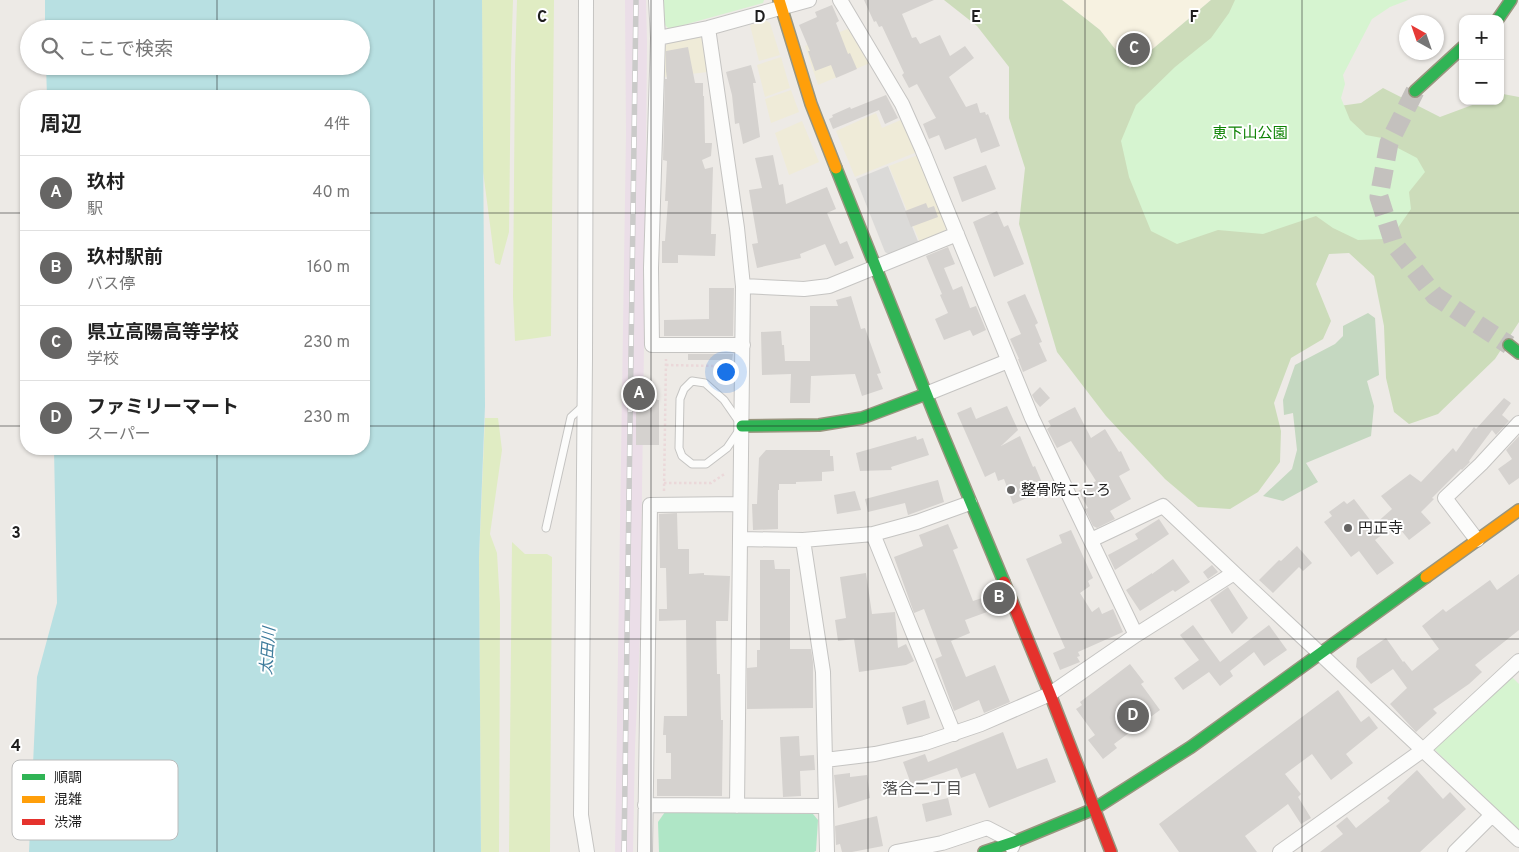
<!DOCTYPE html>
<html lang="ja">
<head>
<meta charset="utf-8">
<style>
	body { margin:0; font-family:Overpass,"Noto Sans JP",sans-serif; background:#f6f6f6; color:#222 }
	.controls { position:absolute; right:15px; top:15px; display:grid; overflow:hidden; border-radius:10px; box-shadow:0 1px 4px #0004 }
	.controls button { width:45px; height:45px; display:grid; place-items:center; padding:0; border:0; border-bottom:1px solid #e0e0e0; background:#fff; color:#222; font:25px sans-serif }
	.compass { position:absolute; left:1399px; top:15px; width:45px; height:45px; border-radius:50%; background:#fff; box-shadow:0 1px 4px #0004; rotate:320deg }
	.you { position:absolute; left:725px; top:371px; width:18px; height:18px; margin:-12px; border:4px solid #fff; border-radius:50%; background:#1a73e8; box-shadow:0 0 0 8px #1a73e833 }
	.badge { display:grid; place-items:center; width:32px; height:32px; border-radius:50%; background:#666564; color:#fff; font-size:16px; font-weight:700 }
	.pin { position:absolute; translate:-50% -50%; border:2px solid #fff; box-shadow:0 1px 5px #0006 }
	.list { margin:0; padding:0; list-style:none }
	h2 { display:flex; justify-content:space-between; align-items:center; height:65px; margin:0; padding:0 20px; font-size:21px }
	h2 small { font-size:16px; font-weight:400; color:#767676 }
	.list li { display:grid; grid-template-columns:32px 1fr auto; gap:15px; align-items:center; box-sizing:border-box; height:75px; padding:0 20px; border-top:1px solid #e0e0e0 }
	.list b { display:block; font-size:19px; white-space:nowrap }
	.list p { margin:0; font-size:16px; white-space:nowrap; color:#767676 }
	.list em { font-size:16px; font-style:normal; color:#767676 }
	.icon { flex:none; width:28px; height:28px; fill:none; stroke:currentColor; stroke-width:2; stroke-linecap:round; stroke-linejoin:round }
	.map { position:relative; flex:none; width:1519px; height:852px; overflow:hidden }
	.search { position:absolute; background:#fff; box-shadow:0 1px 4px #0004; left:20px; top:20px; width:350px; height:55px; display:flex; align-items:center; gap:12px; box-sizing:border-box; padding:0 18px; border-radius:28px; color:#767676; font-size:19px }
	.panel { position:absolute; background:#fff; box-shadow:0 1px 4px #0004; left:20px; top:90px; width:350px; height:365px; border-radius:20px }
	.map>svg:first-child { display:block }
</style>
</head>
<body>
<div class="map">
<svg width="1519" height="852" viewBox="0 0 1519 852">
	<rect width="100%" height="100%" fill="#edeae6"/>
	<!-- industrial -->
	<path fill="#ebdee8" d="M 625,0 L 646,0 L 647,42 L 645,272 L 640,637 L 635,746 L 633,852 L 615,852 L 626,134 Z"/>
	<!-- education -->
	<path fill="#f7f2e1" d="M 1062,0 L 1211,0 L 1130,68 L 1100,30 Z"/>
	<!-- religious -->
	<path fill="#dbdad8" d="M 888,166 L 919,244 L 890,255 L 885,252 L 856,179 Z"/>
	<!-- farmland -->
	<path fill="#efebd8" d="M 765,20 L 770,23 L 780,55 L 759,61 L 750,25 Z
		M 850,28 L 870,63 L 818,85 L 805,46 Z
		M 700,37 L 704,41 L 708,72 L 664,77 L 663,48 L 668,43 Z
		M 781,57 L 790,88 L 765,97 L 757,65 Z
		M 791,90 L 799,112 L 771,123 L 765,99 Z
		M 876,113 L 882,128 L 903,119 L 917,152 L 855,177 L 836,131 Z
		M 802,121 L 819,162 L 789,175 L 775,133 Z
		M 918,155 L 947,224 L 944,234 L 920,243 L 889,166 Z"/>
	<!-- grass -->
	<path fill="#e0ecc3" d="M 482,0 L 513,0 L 511,64 L 509,232 L 500,265 L 495,263 L 483,171 Z
		M 517,0 L 554,0 L 551,336 L 515,341 L 513,297 L 515,65 Z
		M 485,418 L 498,418 L 502,450 L 490,534 L 497,553 L 500,604 L 499,852 L 481,852 L 479,558 Z
		M 512,542 L 525,554 L 547,554 L 552,557 L 550,852 L 509,852 Z"/>
	<!-- forest -->
	<path fill="#ccdcba" d="M 944,0 L 1062,0 L 1100,30 L 1130,68 L 1211,0 L 1312,0 L 1332,107 L 1361,103 L 1383,88 L 1440,117 L 1483,101 L 1500,101 L 1500,95 L 1503,94 L 1519,97 L 1519,322 L 1495,359 L 1438,414 L 1409,424 L 1394,412 L 1386,378 L 1384,326 L 1374,276 L 1349,253 L 1329,254 L 1316,284 L 1331,321 L 1323,339 L 1291,358 L 1274,403 L 1281,431 L 1280,462 L 1258,492 L 1230,509 L 1198,507 L 1165,479 L 1106,416 L 1057,352 L 1019,224 L 1025,168 L 1009,118 L 1009,67 L 977,26 Z"/>
	<!-- cemetery -->
	<path fill="#c5d8c1" d="M 1368,313 L 1375,318 L 1379,375 L 1367,381 L 1374,406 L 1371,436 L 1306,463 L 1318,482 L 1283,501 L 1263,496 L 1292,469 L 1297,450 L 1293,413 L 1284,415 L 1283,400 L 1295,365 L 1335,344 L 1343,336 L 1343,326 Z"/>
	<!-- park -->
	<path fill="#d6f4d0" d="M 663,0 L 764,0 L 763,3 L 669,29 L 664,24 Z
		M 1235,0 L 1408,0 L 1390,7 L 1372,19 L 1343,75 L 1345,84 L 1341,98 L 1350,120 L 1366,135 L 1382,138 L 1396,147 L 1417,158 L 1425,172 L 1409,192 L 1411,209 L 1397,229 L 1384,239 L 1358,240 L 1333,228 L 1316,216 L 1263,234 L 1218,230 L 1177,244 L 1151,231 L 1129,177 L 1121,141 L 1136,105 L 1175,67 L 1211,38 L 1229,13 Z
		M 1512,677 L 1519,684 L 1519,830 L 1434,749 Z"/>
	<!-- pitch -->
	<path fill="#afe6c6" d="M 665,812 L 813,814 L 818,820 L 816,851 L 814,852 L 659,852 L 658,822 Z"/>
	<!-- water -->
	<path fill="#b8e0e2" d="M 45,0 L 482,0 L 485,406 L 479,558 L 481,852 L 29,852 L 37,677 L 57,603 L 54,449 L 364,449 L 364,96 L 47,96 L 46,66 L 361,66 L 361,29 L 45,29 Z"/>
	<!-- building -->
	<path fill="#d5d2cf" d="M 864,0 L 934,0 L 902,14 L 912,38 L 916,37 L 920,44 L 940,35 L 950,56 L 965,46 L 974,58 L 949,77 L 966,107 L 977,103 L 980,113 L 985,112 L 986,115 L 988,114 L 1000,146 L 981,153 L 976,138 L 945,150 L 939,135 L 929,139 L 923,124 L 936,118 L 917,84 L 909,88 L 902,75 L 904,73 L 882,26 L 879,27 L 876,21 L 874,22 Z
		M 832,5 L 839,21 L 836,23 L 848,54 L 850,53 L 857,69 L 836,78 L 831,65 L 815,71 L 808,51 L 810,51 L 799,25 L 817,17 L 815,12 Z
		M 688,47 L 695,83 L 703,83 L 703,96 L 704,96 L 705,143 L 712,143 L 711,156 L 702,160 L 705,169 L 713,167 L 711,234 L 716,234 L 715,256 L 678,255 L 678,263 L 662,263 L 662,241 L 665,241 L 668,201 L 665,201 L 667,161 L 663,160 L 665,79 L 667,79 L 666,71 L 666,51 Z
		M 751,65 L 756,83 L 753,83 L 760,137 L 743,144 L 739,123 L 735,124 L 732,95 L 726,72 Z
		M 886,95 L 898,118 L 885,124 L 879,110 L 833,129 L 829,119 L 833,117 L 832,115 L 850,107 L 851,109 Z
		M 773,155 L 779,185 L 783,184 L 786,204 L 827,187 L 836,209 L 827,213 L 840,244 L 847,241 L 854,258 L 835,266 L 825,244 L 800,254 L 801,258 L 757,268 L 752,244 L 758,243 L 749,190 L 762,188 L 755,158 Z
		M 986,165 L 996,189 L 962,202 L 953,177 Z
		M 926,203 L 928,208 L 934,206 L 938,217 L 911,227 L 905,211 Z
		M 997,211 L 1004,227 L 1008,225 L 1024,264 L 994,277 L 973,222 Z
		M 948,247 L 955,264 L 944,268 L 953,290 L 962,286 L 970,308 L 976,306 L 986,330 L 973,336 L 970,330 L 944,340 L 935,319 L 948,313 L 940,295 L 942,294 L 926,256 Z
		M 709,288 L 734,288 L 733,336 L 664,336 L 664,320 L 709,319 Z
		M 1025,294 L 1038,323 L 1035,325 L 1042,342 L 1039,343 L 1047,361 L 1023,372 L 1018,359 L 1019,359 L 1010,339 L 1021,334 L 1007,302 Z
		M 851,296 L 861,329 L 865,328 L 881,373 L 877,374 L 883,389 L 862,396 L 855,374 L 811,376 L 810,403 L 790,403 L 791,374 L 762,375 L 761,332 L 781,331 L 782,345 L 784,345 L 785,361 L 810,361 L 810,306 L 838,306 L 836,300 Z
		M 688,354 L 733,354 L 732,360 L 688,360 Z
		M 1040,387 L 1050,398 L 1040,407 L 1035,401 L 1032,395 Z
		M 1504,398 L 1511,403 L 1502,415 L 1509,421 L 1496,435 L 1492,430 L 1469,461 L 1470,462 L 1462,470 L 1461,469 L 1432,498 L 1434,499 L 1421,512 L 1431,523 L 1409,540 L 1396,524 L 1375,540 L 1394,563 L 1377,575 L 1359,551 L 1351,557 L 1324,522 L 1332,516 L 1329,512 L 1344,501 L 1347,504 L 1354,499 L 1374,525 L 1392,509 L 1381,496 L 1410,474 L 1421,482 L 1453,448 L 1456,452 L 1474,427 L 1476,429 Z
		M 636,399 L 659,400 L 659,445 L 636,445 Z
		M 1007,406 L 1018,430 L 1001,446 L 1020,436 L 1033,467 L 1035,466 L 1045,490 L 1013,504 L 1004,479 L 998,481 L 995,472 L 985,477 L 957,413 L 971,407 L 976,419 Z
		M 1075,407 L 1091,438 L 1105,429 L 1119,452 L 1121,451 L 1130,470 L 1119,476 L 1131,499 L 1110,511 L 1115,519 L 1097,528 L 1093,526 L 1085,509 L 1088,508 L 1078,491 L 1096,481 L 1071,441 L 1057,448 L 1047,429 L 1051,426 L 1048,421 Z
		M 916,436 L 917,440 L 923,438 L 929,455 L 891,467 L 892,470 L 860,471 L 856,453 Z
		M 1519,436 L 1519,478 L 1509,485 L 1498,469 L 1512,459 L 1506,450 Z
		M 766,450 L 830,450 L 830,456 L 833,456 L 834,471 L 822,472 L 822,481 L 796,482 L 796,484 L 779,484 L 779,490 L 778,490 L 778,529 L 753,530 L 752,504 L 757,504 L 759,458 Z
		M 938,480 L 944,502 L 908,515 L 905,503 L 868,512 L 865,499 Z
		M 855,491 L 861,510 L 837,514 L 834,495 Z
		M 677,513 L 678,549 L 689,549 L 689,574 L 704,573 L 704,575 L 730,576 L 728,621 L 716,621 L 717,674 L 720,674 L 721,720 L 723,720 L 722,796 L 657,796 L 657,779 L 671,779 L 671,753 L 666,753 L 666,735 L 663,735 L 664,716 L 687,716 L 686,620 L 659,621 L 659,609 L 667,609 L 666,568 L 660,568 L 659,514 Z
		M 1159,519 L 1169,534 L 1115,570 L 1108,555 L 1138,539 L 1135,534 Z
		M 948,524 L 958,548 L 953,550 L 973,601 L 982,598 L 987,612 L 965,620 L 970,633 L 951,641 L 966,677 L 995,665 L 1010,702 L 984,713 L 979,700 L 954,711 L 935,659 L 942,656 L 924,609 L 914,613 L 894,557 L 923,546 L 919,535 Z
		M 1071,530 L 1093,578 L 1088,581 L 1090,586 L 1080,593 L 1092,612 L 1099,607 L 1102,614 L 1113,609 L 1123,632 L 1078,652 L 1080,656 L 1077,657 L 1080,662 L 1060,670 L 1053,653 L 1065,648 L 1026,559 L 1062,543 L 1059,535 Z
		M 1297,546 L 1312,563 L 1303,571 L 1299,567 L 1273,593 L 1259,580 L 1279,560 L 1281,561 Z
		M 1173,559 L 1190,582 L 1175,592 L 1173,590 L 1140,611 L 1126,590 L 1152,573 L 1152,574 Z
		M 760,560 L 774,560 L 775,569 L 790,569 L 790,649 L 811,649 L 813,662 L 813,708 L 747,709 L 747,668 L 757,667 L 757,650 L 760,650 Z
		M 1212,565 L 1218,572 L 1208,579 L 1203,572 Z
		M 866,573 L 872,614 L 895,612 L 898,648 L 906,644 L 914,661 L 906,665 L 859,672 L 854,639 L 838,641 L 835,620 L 846,618 L 840,577 Z
		M 1519,574 L 1519,630 L 1475,665 L 1482,672 L 1469,684 L 1433,709 L 1437,713 L 1416,732 L 1390,704 L 1407,688 L 1393,669 L 1371,684 L 1356,667 L 1357,658 L 1386,638 L 1403,662 L 1404,661 L 1412,671 L 1439,649 L 1422,626 L 1443,609 L 1446,612 L 1490,580 L 1497,590 Z
		M 1228,587 L 1248,618 L 1232,634 L 1210,600 Z
		M 1193,625 L 1220,662 L 1269,625 L 1287,650 L 1264,666 L 1254,652 L 1230,671 L 1233,676 L 1220,686 L 1209,672 L 1183,690 L 1174,678 L 1199,660 L 1180,635 Z
		M 1130,664 L 1144,682 L 1141,684 L 1160,710 L 1114,744 L 1117,748 L 1103,759 L 1088,740 L 1095,735 L 1076,709 L 1082,705 L 1080,702 Z
		M 1338,690 L 1361,722 L 1369,716 L 1378,728 L 1346,754 L 1353,763 L 1331,780 L 1312,754 L 1285,774 L 1301,794 L 1298,797 L 1311,818 L 1301,824 L 1288,804 L 1245,836 L 1257,852 L 1179,852 L 1159,824 Z
		M 925,700 L 930,718 L 907,725 L 902,707 Z
		M 1003,732 L 1017,769 L 1047,758 L 1056,782 L 989,808 L 975,773 L 961,778 L 957,768 L 911,784 L 903,762 L 925,754 L 928,762 Z
		M 799,736 L 800,756 L 814,755 L 815,770 L 800,771 L 801,796 L 783,797 L 780,737 Z
		M 1417,770 L 1443,799 L 1450,792 L 1466,809 L 1420,852 L 1320,852 L 1343,834 L 1336,826 L 1347,817 L 1356,828 L 1390,801 L 1387,798 Z
		M 850,773 L 850,777 L 867,775 L 870,798 L 838,808 L 834,775 Z
		M 948,798 L 952,815 L 926,822 L 922,804 Z
		M 877,816 L 883,846 L 852,852 L 842,852 L 840,844 L 836,845 L 835,826 Z"/>
	<g fill="none" stroke-linecap="round" stroke-linejoin="round">
		<!-- secondary-tunnel -->
		<path stroke="#c4c1be" stroke-width="19" stroke-dasharray="19 9" stroke-linecap="butt" d="M 1415,91 L 1389,143 L 1379,197 L 1394,244 L 1435,296 L 1509,345"/>
		<defs>
			<path id="lane" d="M 692,381 L 705,383 L 724,400 L 742,426 L 727,448 L 706,464 L 692,464 L 682,456 L 679,448 L 680,399 L 684,389 Z
				M 546,528 L 571,417 L 583,406"/>
			<path id="street" d="M 586,0 L 585,358 L 581,815 L 587,852
				M 656,0 L 658,38 L 651,268 L 652,345 L 743,345
				M 840,0 L 902,104 L 922,149 L 1032,418 L 1136,635
				M 708,28 L 737,228 L 743,286 L 740,539 L 803,540 L 873,534 L 917,522 L 970,503
				M 658,38 L 708,28 L 809,0
				M 743,286 L 804,289 L 829,286 L 957,234
				M 926,394 L 1008,361
				M 873,534 L 954,734
				M 803,540 L 823,672 L 827,852
				M 1091,540 L 1163,506 L 1234,573
				M 1477,540 L 1445,498 L 1481,464 L 1519,423
				M 825,760 L 875,754 L 925,743 L 981,724 L 1050,694 L 1136,635 L 1234,573 L 1519,840
				M 645,805 L 826,806
				M 737,806 L 740,539
				M 645,852 L 650,505 L 740,504
				M 896,852 L 942,843 L 987,828 L 1014,842 L 1012,847
				M 1280,852 L 1423,750 L 1519,661
				M 1455,852 L 1492,815"/>
			<path id="fast" d="M 1498,19 L 1511,0
				M 1415,91 L 1463,47
				M 836,168 L 935,416 L 1004,582
				M 1509,345 L 1519,353
				M 742,426 L 819,425 L 862,418 L 926,394
				M 984,852 L 1014,842 L 1094,809 L 1191,747 L 1426,577"/>
			<path id="slow" d="M 779,0 L 811,104 L 836,168
				M 1426,577 L 1519,510"/>
			<path id="jam" d="M 1004,582 L 1050,694 L 1111,852"/>
		</defs>
		<!-- lane casing -->
		<use href="#lane" stroke="#c5c4c2" stroke-width="9"/>
		<!-- street casing -->
		<use href="#street" stroke="#c5c4c2" stroke-width="16"/>
		<!-- fast casing -->
		<use href="#fast" stroke="#98957e" stroke-width="14"/>
		<!-- slow casing -->
		<use href="#slow" stroke="#98957e" stroke-width="14"/>
		<!-- jam casing -->
		<use href="#jam" stroke="#98957e" stroke-width="14"/>
		<!-- path -->
		<path stroke="#ebd8d9" stroke-width="2.5" stroke-dasharray="2.5 2.5" stroke-linecap="butt" d="M 666,365 L 716,366 L 727,380
			M 664,483 L 711,483 L 726,473
			M 664,491 L 666,359"/>
		<!-- lane -->
		<use href="#lane" stroke="#fcfcfb" stroke-width="7"/>
		<!-- street -->
		<use href="#street" stroke="#fcfcfb" stroke-width="14"/>
		<!-- fast -->
		<use href="#fast" stroke="#30b455" stroke-width="11"/>
		<!-- slow -->
		<use href="#slow" stroke="#ff9f0a" stroke-width="11"/>
		<!-- jam -->
		<use href="#jam" stroke="#e5322d" stroke-width="11"/>
		<defs>
			<path id="rail" d="M 624,852 L 636,0"/>
		</defs>
		<!-- rail casing -->
		<use href="#rail" stroke="#cacac9" stroke-width="5.5"/>
		<!-- rail -->
		<use href="#rail" stroke="#fff" stroke-width="4" stroke-dasharray="11" stroke-linecap="butt"/>
	</g>
	<!-- grid -->
	<path fill="none" stroke="#1e1e1e" stroke-width="1" stroke-opacity="0.55" d="M 217,0 L 217,29M 434,0 L 434,852M 651,0 L 651,852M 868,0 L 868,852M 1085,0 L 1085,852M 1302,0 L 1302,852M 217,66 L 217,96M 0,213 L 26,213M 364,213 L 1519,213M 0,426 L 26,426M 364,426 L 1519,426M 217,449 L 217,852M 0,639 L 1519,639"/>
	<!-- markers -->
	<g fill="#666564" stroke="#fff" stroke-width="2">
		<circle cx="1011" cy="490" r="5"/>
		<circle cx="1348" cy="528" r="5"/>
	</g>
	<g text-anchor="middle" stroke-width="4" stroke-linejoin="round" paint-order="stroke">
		<!-- park labels -->
		<g font-size="15" fill="#0f8305" stroke="#fff">
			<text x="1250" y="138">恵下山公園</text>
		</g>
		<!-- poi labels -->
		<g font-size="15" fill="#1e1e1e" stroke="#fff" text-anchor="start">
			<text x="1021" y="495">整骨院こころ</text>
			<text x="1358" y="533">円正寺</text>
		</g>
		<!-- water labels -->
		<g font-size="16" font-style="italic" fill="#3d7b9b" stroke="#fff">
			<text transform="translate(267 651) rotate(-86)" y="6">太田川</text>
		</g>
		<!-- neighbourhood labels -->
		<g font-size="16" fill="#515151" stroke="#fff">
			<text x="922" y="794">落合二丁目</text>
		</g>
	</g>
	<!-- legend -->
	<rect x="12" y="760" width="166" height="80" rx="8" fill="#fff" stroke="#bcbcbc" stroke-width="1"/>
	<rect x="22" y="774" width="23" height="6" fill="#30b455"/>
	<rect x="22" y="796" width="23" height="7" fill="#ff9f0a"/>
	<rect x="22" y="819" width="23" height="6" fill="#e5322d"/>
	<g font-size="14" fill="#1e1e1e">
		<text x="54" y="782">順調</text>
		<text x="54" y="804">混雑</text>
		<text x="54" y="827">渋滞</text>
	</g>
	<g font-size="16" text-anchor="middle" font-weight="bold" fill="#1e1e1e" stroke="#fff" stroke-width="4" stroke-linejoin="round" paint-order="stroke">
		<text x="542" y="22">C</text>
		<text x="760" y="22">D</text>
		<text x="976" y="22">E</text>
		<text x="1194" y="22">F</text>
		<text x="16" y="538">3</text>
		<text x="16" y="751">4</text>
	</g>
</svg>
<div class="controls">
<button>+</button>
<button>−</button>
</div>
<svg class="compass" viewBox="-18 -18 36 36"><path d="M0-13l5 13h-10z" fill="#e53935"/><path d="M0 13l5-13h-10z" fill="#767676"/></svg>
<div class="you"></div>
<div class="pin badge" style="left:639px;top:394px">A</div>
<div class="pin badge" style="left:999px;top:598px">B</div>
<div class="pin badge" style="left:1134px;top:49px">C</div>
<div class="pin badge" style="left:1133px;top:716px">D</div>
<div class="search"><svg class="icon" aria-label="search" viewBox="0 0 24 24"><circle cx="10" cy="10" r="6"/><path d="M15 15l6 6"/></svg>ここで検索</div>
<section class="panel">
<h2>周辺<small>4件</small></h2>
<ul class="list">
<li><span class="badge">A</span><div><b>玖村</b><p>駅</p></div><em>40 m</em></li>
<li><span class="badge">B</span><div><b>玖村駅前</b><p>バス停</p></div><em>160 m</em></li>
<li><span class="badge">C</span><div><b>県立高陽高等学校</b><p>学校</p></div><em>230 m</em></li>
<li><span class="badge">D</span><div><b>ファミリーマート</b><p>スーパー</p></div><em>230 m</em></li>
</ul>
</section>
</div>
</body>
</html>
